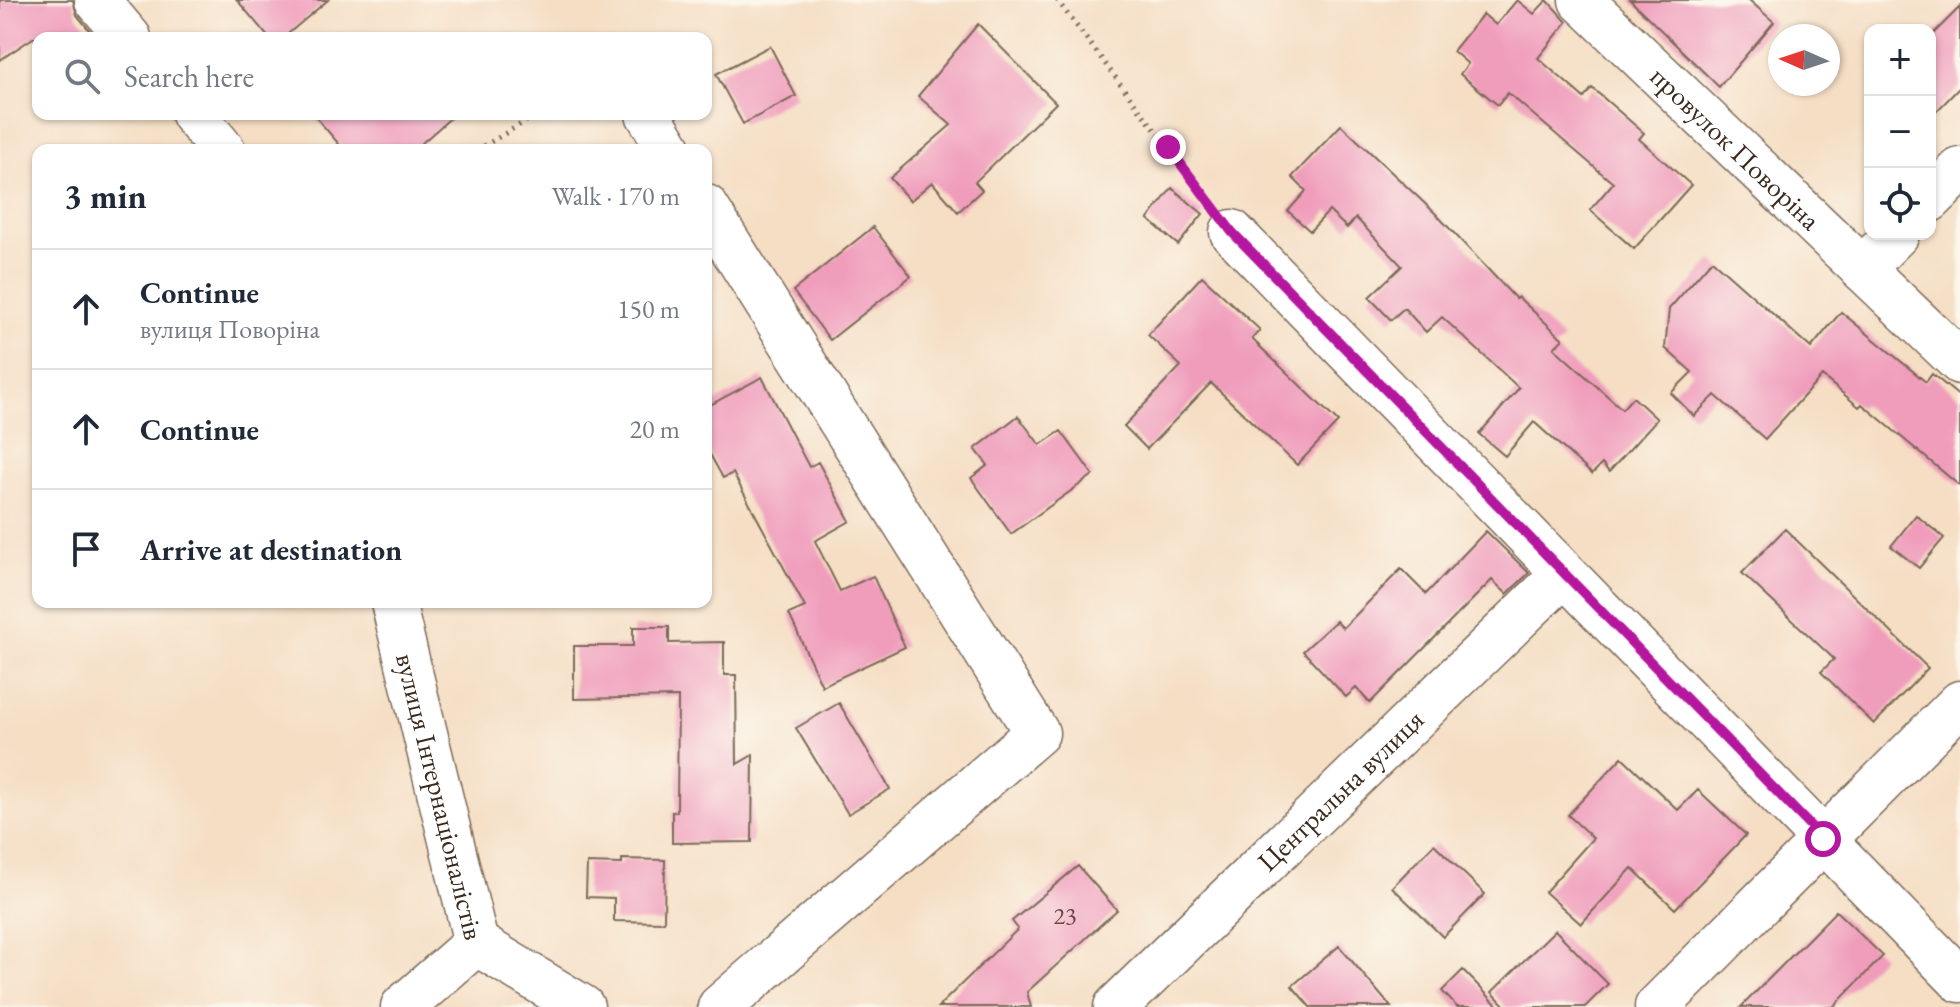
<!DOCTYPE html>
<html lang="en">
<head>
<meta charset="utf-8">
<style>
	body { margin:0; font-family:"EB Garamond",serif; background:#f6f6f7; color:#1f2937 }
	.controls { position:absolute; right:24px; top:24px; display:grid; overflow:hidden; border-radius:16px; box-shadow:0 2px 6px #0004 }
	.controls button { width:72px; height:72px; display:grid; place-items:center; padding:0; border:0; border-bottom:2px solid #e0e1e3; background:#fff; color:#1f2937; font:40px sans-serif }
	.compass { position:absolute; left:1768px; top:24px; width:72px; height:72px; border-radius:50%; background:#fff; box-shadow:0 2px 6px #0004; rotate:273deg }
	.stop { position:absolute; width:24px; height:24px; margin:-18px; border:6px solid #b5179e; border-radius:50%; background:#fff }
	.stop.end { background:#b5179e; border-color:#fff; box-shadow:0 2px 8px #0008 }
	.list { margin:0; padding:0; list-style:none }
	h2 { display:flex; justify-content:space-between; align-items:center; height:104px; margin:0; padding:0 32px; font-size:34px }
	h2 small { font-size:26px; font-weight:400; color:#747a83 }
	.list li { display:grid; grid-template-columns:52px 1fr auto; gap:24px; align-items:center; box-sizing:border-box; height:120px; padding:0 32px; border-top:2px solid #e0e1e3 }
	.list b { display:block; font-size:30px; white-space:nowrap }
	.list p { margin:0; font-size:26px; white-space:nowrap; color:#747a83 }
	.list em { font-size:26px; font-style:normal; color:#747a83 }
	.icon { flex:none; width:44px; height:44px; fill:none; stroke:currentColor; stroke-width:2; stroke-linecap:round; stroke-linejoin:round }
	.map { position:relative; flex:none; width:1960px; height:1007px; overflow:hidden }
	.search { position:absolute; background:#fff; box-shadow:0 2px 6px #0004; left:32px; top:32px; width:680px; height:88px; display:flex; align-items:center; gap:20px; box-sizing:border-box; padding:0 28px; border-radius:16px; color:#747a83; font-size:30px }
	.panel { position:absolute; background:#fff; box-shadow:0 2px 6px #0004; left:32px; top:144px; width:680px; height:464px; border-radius:16px }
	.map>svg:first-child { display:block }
</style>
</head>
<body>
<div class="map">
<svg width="1960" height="1007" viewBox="0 0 1960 1007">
	<rect width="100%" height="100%" fill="#fbf7ec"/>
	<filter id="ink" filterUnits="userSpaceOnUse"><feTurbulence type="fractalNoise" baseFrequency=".0125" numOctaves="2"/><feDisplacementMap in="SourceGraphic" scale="16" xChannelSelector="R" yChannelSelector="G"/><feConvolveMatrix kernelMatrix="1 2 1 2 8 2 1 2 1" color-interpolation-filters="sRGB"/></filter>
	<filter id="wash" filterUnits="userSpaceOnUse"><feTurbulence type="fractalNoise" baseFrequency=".006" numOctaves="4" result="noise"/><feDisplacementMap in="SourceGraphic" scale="32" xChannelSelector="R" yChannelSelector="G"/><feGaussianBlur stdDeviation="1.8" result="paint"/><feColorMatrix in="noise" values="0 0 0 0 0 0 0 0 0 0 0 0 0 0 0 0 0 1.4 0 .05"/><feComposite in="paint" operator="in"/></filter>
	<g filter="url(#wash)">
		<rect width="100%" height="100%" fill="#f5dec4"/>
		<g id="blocks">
			<!-- building -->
			<path fill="#f09dbc" d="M 0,0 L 73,0 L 77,15 L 96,38 L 33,38 L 0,60 Z
				M 237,0 L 328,0 L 283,38 L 269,38 Z
				M 1517,0 L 1534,14 L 1547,0 L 1567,22 L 1538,58 L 1584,98 L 1592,88 L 1644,133 L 1639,139 L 1691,185 L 1634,249 L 1590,210 L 1613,183 L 1508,93 L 1498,105 L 1460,74 L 1468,64 L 1453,51 L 1483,14 L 1496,25 Z
				M 1630,0 L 1749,0 L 1774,22 L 1719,87 Z
				M 1960,7 L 1960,87 L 1930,118 L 1930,37 Z
				M 978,24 L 1056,103 L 975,182 L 982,190 L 958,212 L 932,182 L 910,201 L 890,178 L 951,125 L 918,96 Z
				M 770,46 L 796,96 L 743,124 L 716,74 Z
				M 313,114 L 455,114 L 414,150 L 344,150 Z
				M 1341,125 L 1435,213 L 1516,299 L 1518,297 L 1563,339 L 1554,348 L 1622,409 L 1633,397 L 1657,419 L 1609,472 L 1602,464 L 1592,474 L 1534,422 L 1505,456 L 1479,434 L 1519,388 L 1442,317 L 1426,332 L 1404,308 L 1391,320 L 1369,297 L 1402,266 L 1356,218 L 1347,228 L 1329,211 L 1310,231 L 1288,211 L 1306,191 L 1292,177 Z
				M 1172,188 L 1203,214 L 1178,245 L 1148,219 Z
				M 873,227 L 911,276 L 830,340 L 793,291 Z
				M 1712,260 L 1811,348 L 1841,312 L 1926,382 L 1932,374 L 1960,397 L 1960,486 L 1862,404 L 1859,407 L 1822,376 L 1765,439 L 1715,395 L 1694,416 L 1671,393 L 1692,372 L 1665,348 L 1669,309 Z
				M 1202,276 L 1260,330 L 1252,339 L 1338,422 L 1297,465 L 1211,383 L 1147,449 L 1124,426 L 1181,366 L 1148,335 Z
				M 762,377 L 809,467 L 818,462 L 850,521 L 815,541 L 840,591 L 873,576 L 905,647 L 822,686 L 789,614 L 805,607 L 733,473 L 723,478 L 706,447 L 706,407 Z
				M 1018,416 L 1040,445 L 1061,431 L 1093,475 L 1011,534 L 971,478 L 988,465 L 975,449 Z
				M 1916,515 L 1944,538 L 1919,568 L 1891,546 Z
				M 1785,529 L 1928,668 L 1874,724 L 1821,672 L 1834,659 L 1742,573 Z
				M 1486,531 L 1529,573 L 1507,594 L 1492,580 L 1370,703 L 1356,688 L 1346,697 L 1303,651 L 1336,621 L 1343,628 L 1401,569 L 1426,594 Z
				M 633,627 L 669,627 L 669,643 L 724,642 L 724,675 L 736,675 L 737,764 L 753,755 L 752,842 L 672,843 L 672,812 L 677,812 L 678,697 L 574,699 L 574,646 L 633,646 Z
				M 839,703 L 890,789 L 848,814 L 796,728 Z
				M 1622,757 L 1678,810 L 1698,790 L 1746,835 L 1675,909 L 1632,868 L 1581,924 L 1545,892 L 1593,838 L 1568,815 Z
				M 1434,844 L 1485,894 L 1443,937 L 1392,887 Z
				M 622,859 L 665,860 L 664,922 L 614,921 L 614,898 L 586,897 L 587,863 L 622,864 Z
				M 1078,866 L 1117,910 L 1027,992 L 1031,1007 L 938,1007 L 1018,929 L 1012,921 Z
				M 1836,911 L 1883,956 L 1833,1007 L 1741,1007 Z
				M 1555,930 L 1608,984 L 1585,1007 L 1506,1007 L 1492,992 Z
				M 1339,946 L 1391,1007 L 1310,1007 L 1292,986 Z
				M 1463,970 L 1499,1007 L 1457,1007 L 1442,991 Z"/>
		</g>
	</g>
	<g filter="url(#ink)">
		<use href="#blocks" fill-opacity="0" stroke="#7c6958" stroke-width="2"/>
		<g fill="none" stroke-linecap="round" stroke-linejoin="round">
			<defs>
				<g id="minor">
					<path d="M 97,0 L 129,38"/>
					<path id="s1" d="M 1581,0 L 1960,362"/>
					<path d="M 193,114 L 223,150"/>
					<path d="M 648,114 L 670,150"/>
					<path d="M 1930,200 L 1960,170"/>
					<path d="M 706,207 L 1037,733 L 720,1007"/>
					<path d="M 1232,232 L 1960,980"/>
					<path d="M 1862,269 L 1897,234"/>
					<path id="s2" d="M 393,602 L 476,943 L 403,1007"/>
					<path d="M 476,943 L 582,1007"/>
					<path id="s3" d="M 1116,1007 L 1564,574"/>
					<path d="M 1657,1007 L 1960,703"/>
				</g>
			</defs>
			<!-- minor casing -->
			<use href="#minor" stroke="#7c6958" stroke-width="47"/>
			<!-- path -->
			<path stroke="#7c6958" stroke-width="5" stroke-dasharray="2 6" stroke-linecap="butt" d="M 1057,0 L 1208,200
				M 477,150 L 538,114"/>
			<!-- minor -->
			<use href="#minor" stroke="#fff" stroke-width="44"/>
		</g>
	</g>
	<g fill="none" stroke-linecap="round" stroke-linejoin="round" filter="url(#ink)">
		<!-- route -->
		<path stroke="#b5179e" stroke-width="10" d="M 1168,147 L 1232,232 L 1823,839"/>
	</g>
	<g text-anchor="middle" stroke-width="6" stroke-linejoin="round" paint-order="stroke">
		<!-- number labels -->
		<g font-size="24" fill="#684746">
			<text x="1065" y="924">23</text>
		</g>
		<!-- street labels -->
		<g font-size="28" fill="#3b2a1e" stroke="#fbf7ec">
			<text dy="10" stroke="none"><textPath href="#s1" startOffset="214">провулок Поворіна</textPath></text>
			<text dy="10" stroke="none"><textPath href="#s3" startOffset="312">Центральна вулиця</textPath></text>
			<text dy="10" stroke="none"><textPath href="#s2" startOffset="200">вулиця Інтернаціоналістів</textPath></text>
		</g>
	</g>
</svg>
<div class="controls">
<button>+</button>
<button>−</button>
<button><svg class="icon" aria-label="locate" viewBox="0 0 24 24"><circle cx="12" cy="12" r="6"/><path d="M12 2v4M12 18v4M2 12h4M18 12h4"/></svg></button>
</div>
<svg class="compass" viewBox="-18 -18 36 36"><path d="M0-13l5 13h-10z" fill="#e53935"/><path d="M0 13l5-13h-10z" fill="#747a83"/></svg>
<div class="stop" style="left:1823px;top:839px"></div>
<div class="stop end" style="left:1168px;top:147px"></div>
<div class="search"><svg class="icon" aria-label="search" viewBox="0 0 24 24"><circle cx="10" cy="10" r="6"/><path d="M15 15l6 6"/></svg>Search here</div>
<section class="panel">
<h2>3 min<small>Walk · 170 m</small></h2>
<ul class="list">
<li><svg class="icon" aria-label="ahead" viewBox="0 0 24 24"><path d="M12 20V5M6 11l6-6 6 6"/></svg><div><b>Continue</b><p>вулиця Поворіна</p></div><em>150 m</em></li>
<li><svg class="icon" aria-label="ahead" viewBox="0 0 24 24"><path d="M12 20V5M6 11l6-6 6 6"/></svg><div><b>Continue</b></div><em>20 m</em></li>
<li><svg class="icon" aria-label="arrive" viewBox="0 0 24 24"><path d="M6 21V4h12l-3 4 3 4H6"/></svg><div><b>Arrive at destination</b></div></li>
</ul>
</section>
</div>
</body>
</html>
